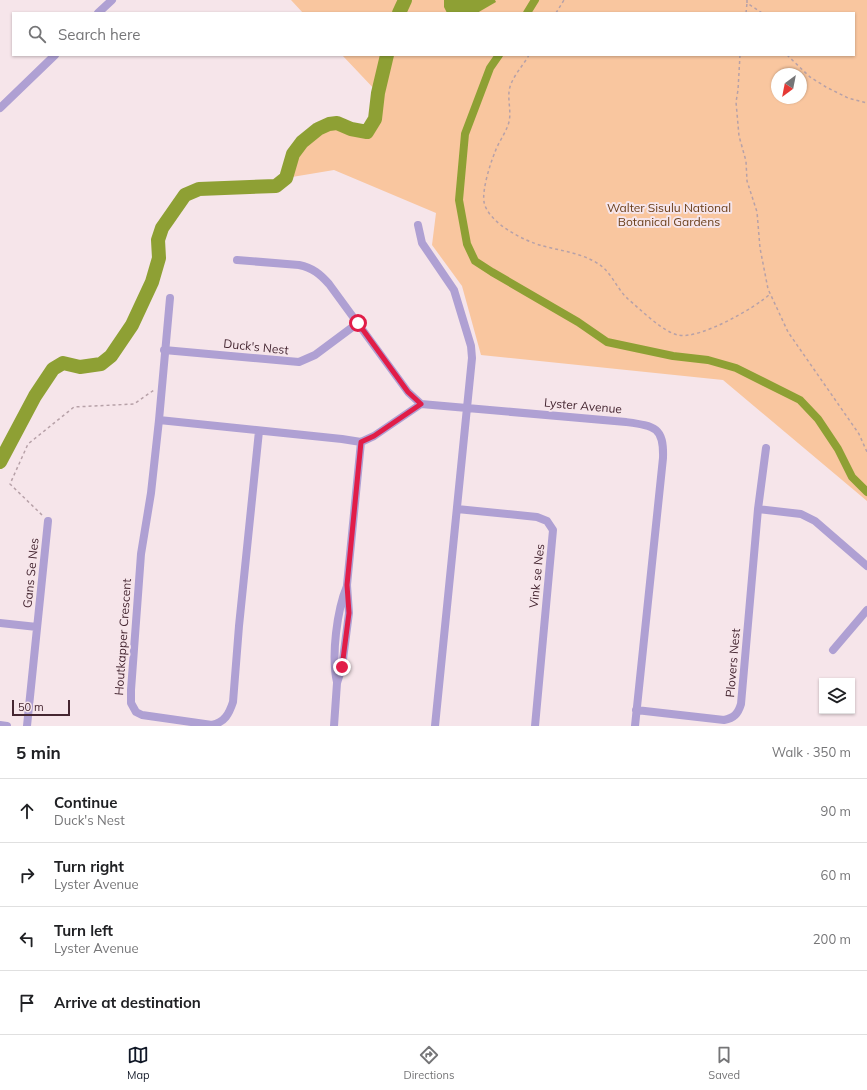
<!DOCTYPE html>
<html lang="en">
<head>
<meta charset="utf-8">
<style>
	body { margin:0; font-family:Mulish,sans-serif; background:#f6f6f6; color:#202124 }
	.controls { position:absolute; right:12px; bottom:12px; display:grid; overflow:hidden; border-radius:0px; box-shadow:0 1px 3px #0004 }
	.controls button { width:36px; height:36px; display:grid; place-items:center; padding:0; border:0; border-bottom:1px solid #e0e0e0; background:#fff; color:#202124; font:20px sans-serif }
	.compass { position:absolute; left:771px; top:68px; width:36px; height:36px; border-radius:50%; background:#fff; box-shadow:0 1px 3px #0004; rotate:212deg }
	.scale { position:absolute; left:12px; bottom:10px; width:58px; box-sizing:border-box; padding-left:4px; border:2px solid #452631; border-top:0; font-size:11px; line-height:14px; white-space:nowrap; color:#452631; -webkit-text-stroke:3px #f6e5ea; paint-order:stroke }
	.stop { position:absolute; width:12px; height:12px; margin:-9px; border:3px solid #e11d48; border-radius:50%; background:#fff }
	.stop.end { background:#e11d48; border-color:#fff; box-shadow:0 1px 4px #0008 }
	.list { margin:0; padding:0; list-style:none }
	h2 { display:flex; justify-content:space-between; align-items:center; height:52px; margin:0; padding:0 16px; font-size:17px }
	h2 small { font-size:13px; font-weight:400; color:#757577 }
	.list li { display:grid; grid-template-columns:26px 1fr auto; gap:12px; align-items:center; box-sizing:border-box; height:64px; padding:0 16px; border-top:1px solid #e0e0e0 }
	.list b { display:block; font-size:15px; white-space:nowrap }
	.list p { margin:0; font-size:13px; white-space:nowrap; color:#757577 }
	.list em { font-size:13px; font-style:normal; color:#757577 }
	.icon { flex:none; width:22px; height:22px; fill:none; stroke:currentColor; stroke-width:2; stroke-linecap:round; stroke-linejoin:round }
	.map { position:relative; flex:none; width:867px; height:726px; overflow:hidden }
	.search { position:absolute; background:#fff; box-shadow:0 1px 3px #0004; left:12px; right:12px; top:12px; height:44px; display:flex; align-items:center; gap:10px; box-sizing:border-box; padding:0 14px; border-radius:0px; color:#757577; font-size:15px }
	.sheet { height:308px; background:#fff }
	nav { display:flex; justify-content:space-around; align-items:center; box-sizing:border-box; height:56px; border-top:1px solid #e0e0e0; background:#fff; font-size:11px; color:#757577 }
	nav a { display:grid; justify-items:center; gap:2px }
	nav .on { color:#111827 }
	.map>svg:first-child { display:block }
</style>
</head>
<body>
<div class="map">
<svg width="867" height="726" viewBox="0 0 867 726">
	<rect width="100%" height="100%" fill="#f6e5ea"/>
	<!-- green -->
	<path fill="#f9c69f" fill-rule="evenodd" d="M 291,0 L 867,0 L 867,501 L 723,380 L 481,355 L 462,286 L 432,245 L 436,213 L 334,170 L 286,178 L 290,158 L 302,142 L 329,124 L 366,132 L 374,122 L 378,93 L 342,55 L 854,55 L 854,13 L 303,13 ZM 777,74 L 801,74 L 801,98 L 777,98 Z"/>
	<!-- water -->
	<path fill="#8ea034" d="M 444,0 L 495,0 L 496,2 L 477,13 L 447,13 L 444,7 Z"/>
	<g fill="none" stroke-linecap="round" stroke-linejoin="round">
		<!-- canal -->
		<path stroke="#8ea034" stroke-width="8" d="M 527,13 L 535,0
			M 499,55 L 490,68 L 465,134 L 459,200 L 467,244 L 475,261 L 492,272 L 578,322 L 607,342 L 673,356 L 708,360 L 736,368 L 800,400 L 818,419 L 838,449 L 852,477 L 867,492"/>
		<!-- river -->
		<path stroke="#8ea034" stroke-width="14" d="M 399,13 L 405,0
			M 0,462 L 35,396 L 53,369 L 63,363 L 80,367 L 101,364 L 111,356 L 132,325 L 152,282 L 159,258 L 158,240 L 162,228 L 185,195 L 199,189 L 276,186 L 286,178 L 293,154 L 302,142 L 318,129 L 329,124 L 337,123 L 351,129 L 367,132 L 375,119 L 378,93 L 387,55"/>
		<!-- path -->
		<path stroke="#b7a1a8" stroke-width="1.5" stroke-dasharray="3 3" stroke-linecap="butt" d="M 747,0 L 747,3 L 762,13
			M 556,13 L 564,0
			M 746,13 L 747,3
			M 529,55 C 523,66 510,79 509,92 C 508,103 512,115 508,125 C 505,134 498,143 495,152 C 490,164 482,190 484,202 C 488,223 524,241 543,246 C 562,251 581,253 597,263 C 612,272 616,288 628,299 C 641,310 663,332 678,335 C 699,340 755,308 770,294
			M 740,55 L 738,90 L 736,102 L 739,136 L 746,161 L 747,181 L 757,212 L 760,248 L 768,289 L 788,332 L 859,434 L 867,452
			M 787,55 L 810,77 L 826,87 L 848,98 L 867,103
			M 42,515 L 10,484 L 28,444 L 74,407 L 134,404 L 154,390"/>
		<!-- minor -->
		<path stroke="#afa0d3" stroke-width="8" d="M 98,13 L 112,0
			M 0,108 L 55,55
			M 418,225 L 422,243 L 454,290 L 471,346 L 472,358 L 435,726
			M 237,260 L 299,265 C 313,268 320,274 329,284 L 408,392 L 421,404
			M 170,298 L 159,420 L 151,493 L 141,554 L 131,690 L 131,703 L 136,712 L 142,715 L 212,725 C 225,722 229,714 233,702 L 239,626 L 259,431
			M 164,350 L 299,362 L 315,355 L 358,323
			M 159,420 L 342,439 L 361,442
			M 457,509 L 537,517 L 547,521 L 553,530 L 535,726
			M 758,509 L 801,514 L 815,521 L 867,566
			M 0,623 L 37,627
			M 833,650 L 867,610
			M 337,682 C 331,656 337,610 347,586
			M 636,710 L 724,720 C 734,718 738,714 741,704 L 758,509 L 766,448
			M 0,725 L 7,726
			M 27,726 L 48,521
			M 334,726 L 337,683 L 342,667 L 349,613 L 347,585 L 361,442 L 374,436 L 421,404 L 626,422 C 655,426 664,427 663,458 L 635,726"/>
	</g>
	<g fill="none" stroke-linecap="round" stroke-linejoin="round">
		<!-- route -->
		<path stroke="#e11d48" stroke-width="5" d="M 342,667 L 349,613 L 347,585 L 361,442 L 374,436 L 421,404 L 408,392 L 358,323"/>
	</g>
	<g text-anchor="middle" stroke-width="4" stroke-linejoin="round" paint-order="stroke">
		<!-- park labels -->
		<g font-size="12" fill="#6b401c" stroke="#f6e5ea">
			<text x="669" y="212">Walter Sisulu National<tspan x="669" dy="14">Botanical Gardens</tspan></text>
		</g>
		<!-- street labels -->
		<g font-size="12" fill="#452631" stroke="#f6e5ea">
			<text transform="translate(256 347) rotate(6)" y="4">Duck's Nest</text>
			<text transform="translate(583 406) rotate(5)" y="4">Lyster Avenue</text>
			<text transform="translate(31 573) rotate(-84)" y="4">Gans Se Nes</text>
			<text transform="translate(537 576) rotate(-84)" y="4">Vink se Nes</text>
			<text transform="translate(123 637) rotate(-86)" y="4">Houtkapper Crescent</text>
			<text transform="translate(733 663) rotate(-85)" y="4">Plovers Nest</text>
		</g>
	</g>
</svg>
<div class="controls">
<button><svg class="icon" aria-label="layers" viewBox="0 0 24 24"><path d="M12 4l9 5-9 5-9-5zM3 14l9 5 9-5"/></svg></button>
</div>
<svg class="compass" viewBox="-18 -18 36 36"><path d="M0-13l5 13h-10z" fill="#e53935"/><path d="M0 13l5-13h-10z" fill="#757577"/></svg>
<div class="scale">50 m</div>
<div class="stop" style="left:358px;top:323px"></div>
<div class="stop end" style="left:342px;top:667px"></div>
<div class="search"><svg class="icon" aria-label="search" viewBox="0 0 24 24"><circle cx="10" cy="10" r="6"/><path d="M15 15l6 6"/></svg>Search here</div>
</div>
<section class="sheet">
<h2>5 min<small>Walk · 350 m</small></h2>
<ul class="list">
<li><svg class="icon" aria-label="ahead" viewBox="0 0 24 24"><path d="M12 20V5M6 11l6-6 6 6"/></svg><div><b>Continue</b><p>Duck's Nest</p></div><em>90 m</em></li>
<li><svg class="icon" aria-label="right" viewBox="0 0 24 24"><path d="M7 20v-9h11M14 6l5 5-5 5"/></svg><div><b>Turn right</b><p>Lyster Avenue</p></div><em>60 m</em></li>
<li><svg class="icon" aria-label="left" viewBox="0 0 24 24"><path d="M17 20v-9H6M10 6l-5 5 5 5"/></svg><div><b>Turn left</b><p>Lyster Avenue</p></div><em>200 m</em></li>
<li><svg class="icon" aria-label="arrive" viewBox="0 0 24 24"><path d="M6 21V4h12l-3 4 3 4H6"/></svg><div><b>Arrive at destination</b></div></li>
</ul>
</section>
<nav>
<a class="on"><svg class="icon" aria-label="map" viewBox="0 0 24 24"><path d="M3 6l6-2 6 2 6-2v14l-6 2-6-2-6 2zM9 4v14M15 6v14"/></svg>Map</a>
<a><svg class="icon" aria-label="directions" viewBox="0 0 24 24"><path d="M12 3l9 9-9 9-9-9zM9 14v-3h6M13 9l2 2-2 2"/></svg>Directions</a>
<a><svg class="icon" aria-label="saved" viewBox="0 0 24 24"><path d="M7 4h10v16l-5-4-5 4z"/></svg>Saved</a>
</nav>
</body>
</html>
